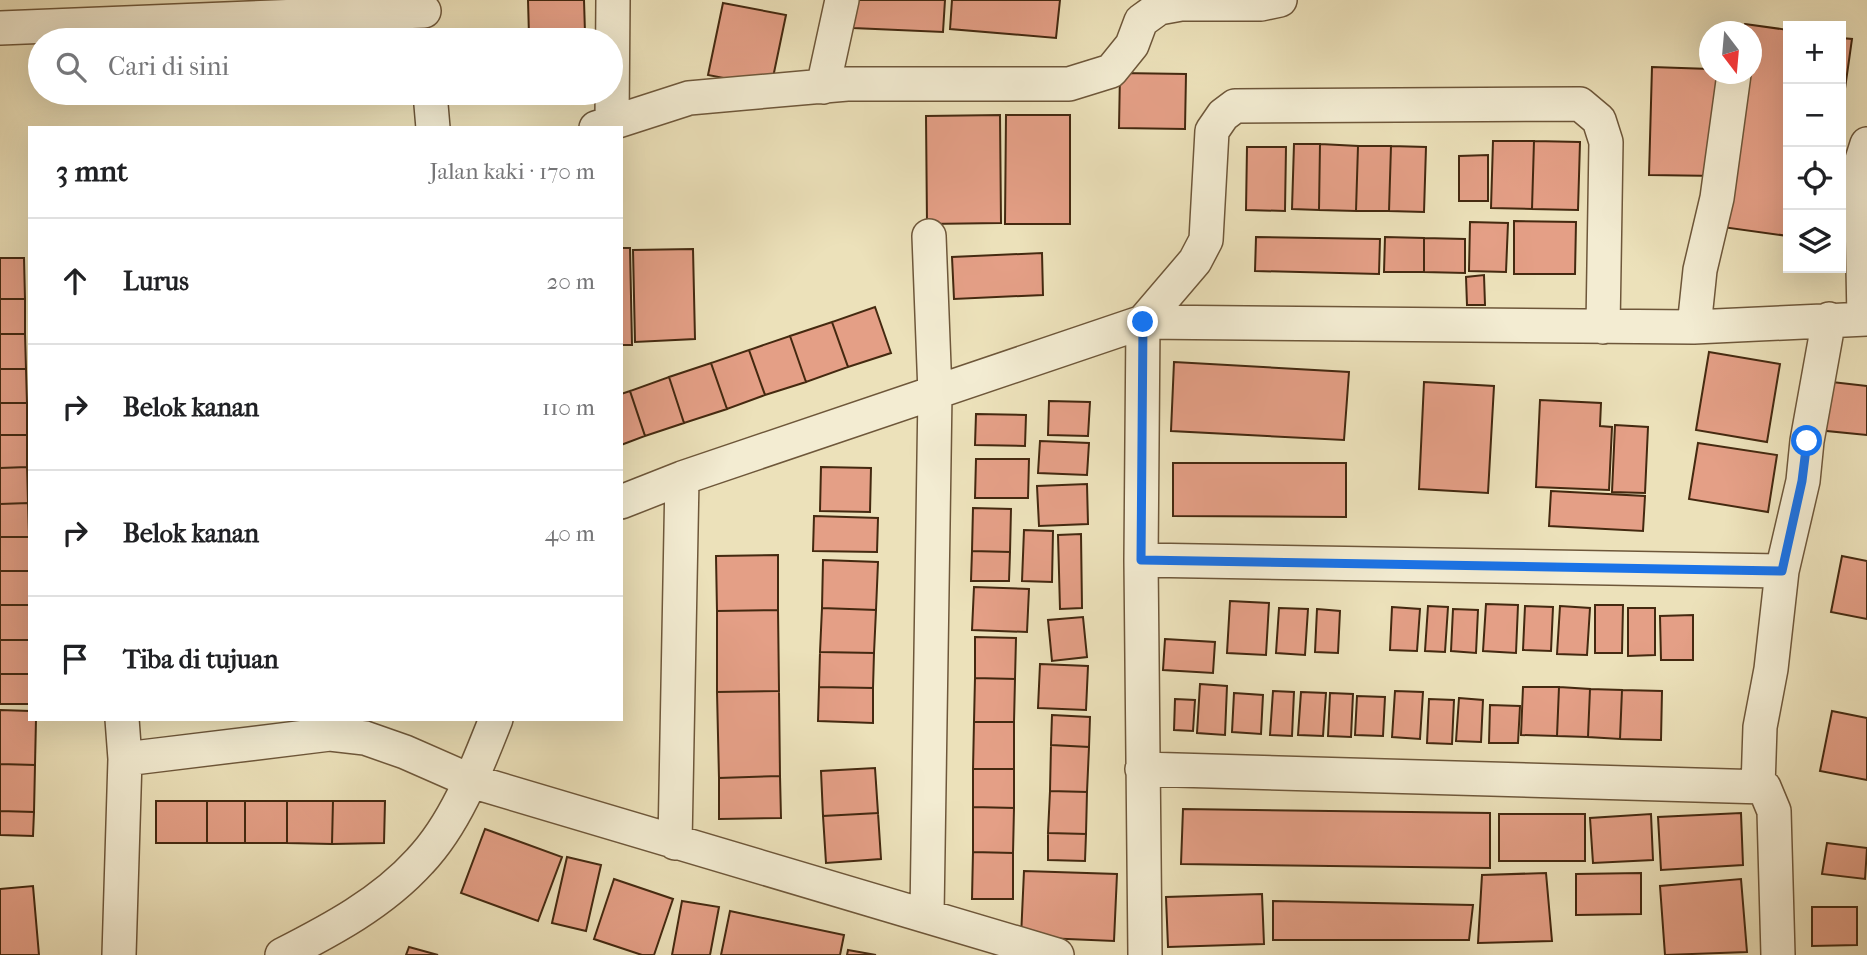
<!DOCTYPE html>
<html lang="id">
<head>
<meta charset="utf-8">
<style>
	body { margin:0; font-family:"IM FELL French Canon",serif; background:#f2f2f2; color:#202124 }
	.controls { position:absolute; right:21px; top:21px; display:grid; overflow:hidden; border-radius:0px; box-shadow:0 7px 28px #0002 }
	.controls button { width:63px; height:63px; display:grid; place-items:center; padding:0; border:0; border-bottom:2px solid #e0e0e0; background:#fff; color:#202124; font:35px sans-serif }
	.compass { position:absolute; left:1699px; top:21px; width:63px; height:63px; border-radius:50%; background:#fff; box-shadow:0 7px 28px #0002; rotate:164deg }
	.stop { position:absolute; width:21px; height:21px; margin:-16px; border:5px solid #1a73e8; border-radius:50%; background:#fff }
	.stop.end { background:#1a73e8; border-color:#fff; box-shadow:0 2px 7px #0008 }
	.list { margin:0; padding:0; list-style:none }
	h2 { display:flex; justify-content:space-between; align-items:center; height:91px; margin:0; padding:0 28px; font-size:30px }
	h2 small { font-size:23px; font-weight:400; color:#757577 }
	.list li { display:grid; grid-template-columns:46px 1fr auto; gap:21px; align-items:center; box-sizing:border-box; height:126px; padding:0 28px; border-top:2px solid #e0e0e0 }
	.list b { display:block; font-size:26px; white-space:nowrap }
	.list em { font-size:23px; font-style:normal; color:#757577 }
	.icon { flex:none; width:38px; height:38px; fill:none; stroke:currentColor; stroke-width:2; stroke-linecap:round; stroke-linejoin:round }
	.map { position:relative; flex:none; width:1867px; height:955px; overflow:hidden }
	.search { position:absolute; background:#fff; box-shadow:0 7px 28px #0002; left:28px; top:28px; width:595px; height:77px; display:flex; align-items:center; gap:18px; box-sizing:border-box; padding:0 24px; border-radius:38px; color:#757577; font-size:26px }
	.panel { position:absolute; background:#fff; box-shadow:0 7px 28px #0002; left:28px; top:126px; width:595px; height:595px; border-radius:0px }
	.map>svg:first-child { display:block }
</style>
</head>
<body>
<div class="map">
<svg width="1867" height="955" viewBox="0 0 1867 955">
	<rect width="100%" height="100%" fill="#ece1ba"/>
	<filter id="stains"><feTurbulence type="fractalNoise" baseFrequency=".00286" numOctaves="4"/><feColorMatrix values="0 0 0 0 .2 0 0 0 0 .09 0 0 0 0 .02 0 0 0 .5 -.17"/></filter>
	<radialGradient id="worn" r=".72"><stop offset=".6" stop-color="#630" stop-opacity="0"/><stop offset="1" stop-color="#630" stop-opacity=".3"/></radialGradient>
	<!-- building -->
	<path fill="#e49f86" stroke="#442910" stroke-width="2" d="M 528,0 L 584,0 L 585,33 L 529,36 Z
		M 854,0 L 945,0 L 943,32 L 853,28 Z
		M 952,0 L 1060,0 L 1056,38 L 950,29 Z
		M 723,3 L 786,15 L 771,87 L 708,75 Z
		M 1745,24 L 1788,30 L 1788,236 L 1715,226 L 1737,74 L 1752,74 L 1752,32 L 1743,32 Z
		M 1841,38 L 1852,39 L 1841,117 Z
		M 1652,67 L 1710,69 L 1710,74 L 1720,74 L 1718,176 L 1649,175 Z
		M 1120,73 L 1186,74 L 1185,129 L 1119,128 Z
		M 1000,115 L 1001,223 L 927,224 L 926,116 Z
		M 1006,115 L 1070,115 L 1070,224 L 1005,224 Z
		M 1493,141 L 1534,141 L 1532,209 L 1491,208 Z
		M 1534,141 L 1580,142 L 1578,210 L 1532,209 Z
		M 1294,144 L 1320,144 L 1319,210 L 1292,209 Z
		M 1320,144 L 1358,146 L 1356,211 L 1319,210 Z
		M 1358,146 L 1391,146 L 1389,211 L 1356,211 Z
		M 1391,146 L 1426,147 L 1424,212 L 1389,211 Z
		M 1247,147 L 1286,147 L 1285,211 L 1246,210 Z
		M 1488,155 L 1488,201 L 1459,201 L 1459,156 Z
		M 1514,221 L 1576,222 L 1575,274 L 1514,274 Z
		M 1470,222 L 1508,223 L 1506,272 L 1469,271 Z
		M 1256,237 L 1380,239 L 1379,274 L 1255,271 Z
		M 1385,237 L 1424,238 L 1424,272 L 1384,272 Z
		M 1424,238 L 1465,239 L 1465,273 L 1424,272 Z
		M 621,248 L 630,248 L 632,345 L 621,345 Z
		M 693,249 L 695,339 L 635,342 L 633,250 Z
		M 1042,253 L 1043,295 L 954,299 L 952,257 Z
		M 0,258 L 24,258 L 25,299 L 0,299 Z
		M 1484,275 L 1485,305 L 1467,305 L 1466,277 Z
		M 0,299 L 25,299 L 25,334 L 0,334 Z
		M 875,307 L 891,353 L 848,367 L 832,322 Z
		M 832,322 L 848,367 L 806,382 L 790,336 Z
		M 0,334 L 25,334 L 26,369 L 0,369 Z
		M 790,336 L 806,382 L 765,395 L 749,350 Z
		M 749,350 L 765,395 L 727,409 L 711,363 Z
		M 1709,352 L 1780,364 L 1767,442 L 1696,430 Z
		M 1174,362 L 1349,372 L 1344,440 L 1171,431 Z
		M 711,363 L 727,409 L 684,423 L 669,377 Z
		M 0,369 L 26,369 L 27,403 L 0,403 Z
		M 669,377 L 684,423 L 645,436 L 630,391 Z
		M 1823,381 L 1867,386 L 1867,435 L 1817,430 Z
		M 1424,382 L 1494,386 L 1488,493 L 1419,489 Z
		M 630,391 L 645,436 L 621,445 L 621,394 Z
		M 1540,400 L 1601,403 L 1600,426 L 1612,427 L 1609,490 L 1536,487 Z
		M 1049,401 L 1090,402 L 1088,436 L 1048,435 Z
		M 0,403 L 27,403 L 27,435 L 0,435 Z
		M 976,414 L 1026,415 L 1025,446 L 975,445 Z
		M 1615,425 L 1648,427 L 1645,493 L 1612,492 Z
		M 0,435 L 27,435 L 27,467 L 0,468 Z
		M 1040,441 L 1089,443 L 1087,475 L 1038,473 Z
		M 1698,443 L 1777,455 L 1768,512 L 1689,499 Z
		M 976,459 L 1029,459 L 1028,498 L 975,498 Z
		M 1173,463 L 1346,463 L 1346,517 L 1173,516 Z
		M 27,467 L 28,503 L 0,504 L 0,468 Z
		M 821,467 L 871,468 L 870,512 L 820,511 Z
		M 1087,484 L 1088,524 L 1039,526 L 1037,486 Z
		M 1551,491 L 1645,496 L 1643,531 L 1549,526 Z
		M 28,503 L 29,537 L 0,537 L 0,504 Z
		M 973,508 L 1011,509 L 1010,552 L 972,551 Z
		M 814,516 L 878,518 L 877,552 L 813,551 Z
		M 1024,530 L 1053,531 L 1052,582 L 1022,581 Z
		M 1081,534 L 1082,608 L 1060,609 L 1058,535 Z
		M 0,537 L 29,537 L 29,571 L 0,571 Z
		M 972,551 L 1010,552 L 1009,581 L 971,581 Z
		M 778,555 L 778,610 L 717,611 L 716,556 Z
		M 1842,556 L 1867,561 L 1867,619 L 1831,612 Z
		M 823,560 L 878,562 L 876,610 L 822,608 Z
		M 0,571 L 29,571 L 30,605 L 0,605 Z
		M 974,587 L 1029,589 L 1027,632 L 972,630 Z
		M 1230,601 L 1269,603 L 1266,655 L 1227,653 Z
		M 1486,604 L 1518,605 L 1516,653 L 1483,651 Z
		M 0,605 L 30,605 L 30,640 L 0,640 Z
		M 1595,605 L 1623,605 L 1622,653 L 1595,653 Z
		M 1428,606 L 1448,607 L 1445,652 L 1425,651 Z
		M 1525,606 L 1553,607 L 1551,651 L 1523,650 Z
		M 1560,606 L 1590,608 L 1587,655 L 1557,654 Z
		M 1392,607 L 1420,609 L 1417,651 L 1390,650 Z
		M 822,608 L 876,610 L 874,653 L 820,652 Z
		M 1279,608 L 1308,609 L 1305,655 L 1276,653 Z
		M 1628,608 L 1655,608 L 1655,655 L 1628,656 Z
		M 1317,609 L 1340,611 L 1338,653 L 1315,652 Z
		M 1453,609 L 1478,610 L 1476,653 L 1451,651 Z
		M 778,610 L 779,691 L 717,692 L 717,611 Z
		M 1693,615 L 1693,660 L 1661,660 L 1660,616 Z
		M 1083,617 L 1087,657 L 1052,661 L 1048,620 Z
		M 975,637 L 1016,638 L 1015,679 L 975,678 Z
		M 1165,639 L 1215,642 L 1213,673 L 1163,670 Z
		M 0,640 L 30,640 L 30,674 L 0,674 Z
		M 820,652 L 874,653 L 873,688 L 819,687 Z
		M 1040,664 L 1088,666 L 1086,710 L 1038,708 Z
		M 0,674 L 30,674 L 30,704 L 0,704 Z
		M 975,678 L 1015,679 L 1014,722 L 974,722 Z
		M 1200,684 L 1227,686 L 1225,735 L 1197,733 Z
		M 819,687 L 873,688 L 873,723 L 818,721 Z
		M 1523,687 L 1559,687 L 1557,736 L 1521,735 Z
		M 1559,687 L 1590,689 L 1588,737 L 1557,736 Z
		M 1590,689 L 1622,690 L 1620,739 L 1588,737 Z
		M 1622,690 L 1662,691 L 1661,740 L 1620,739 Z
		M 779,691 L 780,776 L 719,778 L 717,692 Z
		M 1273,691 L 1294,692 L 1292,736 L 1270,735 Z
		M 1395,691 L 1423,692 L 1420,739 L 1392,737 Z
		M 1301,692 L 1326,693 L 1323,736 L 1298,735 Z
		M 1234,693 L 1263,695 L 1261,734 L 1232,732 Z
		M 1330,693 L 1353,694 L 1351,737 L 1328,736 Z
		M 1357,696 L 1385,697 L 1383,736 L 1355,735 Z
		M 1459,698 L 1483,700 L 1481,742 L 1456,741 Z
		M 1175,699 L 1195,700 L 1193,731 L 1174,730 Z
		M 1429,699 L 1454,700 L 1452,744 L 1427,743 Z
		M 1490,705 L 1520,706 L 1518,743 L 1489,743 Z
		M 0,710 L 30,711 L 30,719 L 36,719 L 35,765 L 0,764 Z
		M 1832,711 L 1867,718 L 1867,780 L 1820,771 Z
		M 1052,715 L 1090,717 L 1089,747 L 1051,745 Z
		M 974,722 L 1014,722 L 1014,769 L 973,769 Z
		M 1051,745 L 1089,747 L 1087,792 L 1050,791 Z
		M 0,764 L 35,765 L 34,812 L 0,811 Z
		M 875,768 L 878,813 L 823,816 L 821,771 Z
		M 973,769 L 1014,769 L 1014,808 L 973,807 Z
		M 780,776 L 781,818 L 719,819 L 719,778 Z
		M 1050,791 L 1087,792 L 1086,834 L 1048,833 Z
		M 156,801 L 207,801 L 207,843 L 156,843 Z
		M 207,801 L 245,801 L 245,843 L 207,843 Z
		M 245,801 L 287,801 L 287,843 L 245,843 Z
		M 287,801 L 333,801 L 332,844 L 287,843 Z
		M 333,801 L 385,801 L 384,843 L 332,844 Z
		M 973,807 L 1014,808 L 1013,853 L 973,852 Z
		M 1183,809 L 1490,813 L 1490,868 L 1181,864 Z
		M 0,811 L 34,812 L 33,836 L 0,835 Z
		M 878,813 L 881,859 L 826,863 L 823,816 Z
		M 1741,813 L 1743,865 L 1661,870 L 1658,817 Z
		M 1499,814 L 1585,814 L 1585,861 L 1499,861 Z
		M 1651,814 L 1653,860 L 1593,863 L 1590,818 Z
		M 485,829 L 562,857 L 538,921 L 461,893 Z
		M 1048,833 L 1086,834 L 1085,861 L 1048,860 Z
		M 1827,843 L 1867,848 L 1865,879 L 1822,874 Z
		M 973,852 L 1013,853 L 1013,899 L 972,899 Z
		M 567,857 L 601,865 L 586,931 L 552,923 Z
		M 1024,871 L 1117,874 L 1114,941 L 1021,937 Z
		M 1546,873 L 1552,941 L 1478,943 L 1482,875 Z
		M 1641,873 L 1641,914 L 1576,915 L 1576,874 Z
		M 614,879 L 673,899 L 654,955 L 642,955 L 594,939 Z
		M 1741,879 L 1747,952 L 1665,955 L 1660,886 Z
		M 33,886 L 39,955 L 0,955 L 0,889 Z
		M 1262,894 L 1264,944 L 1168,947 L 1166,897 Z
		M 682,901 L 719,907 L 710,955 L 672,955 Z
		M 1273,901 L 1473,905 L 1469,940 L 1273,940 Z
		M 1812,907 L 1857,907 L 1857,945 L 1812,946 Z
		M 730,911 L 844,935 L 840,955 L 721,955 Z
		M 409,947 L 438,955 L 406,955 Z
		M 848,950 L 876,955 L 847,955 Z"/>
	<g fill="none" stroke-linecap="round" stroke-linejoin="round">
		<defs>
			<path id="minor" d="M 0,28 L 424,11
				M 823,87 L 842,0
				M 430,93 L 433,128
				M 612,121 L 613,0
				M 596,128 L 689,98 L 745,93 L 847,84 L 1069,84 L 1111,71 L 1132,45 L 1141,21 L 1159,8 L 1181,4 L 1261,4 L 1280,0
				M 1864,319 L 1861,163 L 1867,144
				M 1694,327 L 1700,270 L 1717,198 L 1734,74
				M 621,502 L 682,478 L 1143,322 L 1694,327 L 1867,319
				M 1141,560 L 1782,571
				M 125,759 L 330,734 L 365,738 L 405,752 L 471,781 L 1057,955
				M 1142,769 L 1764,787 L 1774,811 L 1778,955
				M 1758,787 L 1760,727 L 1771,669 L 1782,571 L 1803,481 L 1807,441 L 1829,319
				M 675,843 L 682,478
				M 927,915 L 935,393 L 929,236
				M 119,955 L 125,759 L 122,719
				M 282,955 C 331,930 382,903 420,861 C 456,823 477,767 496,719
				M 1145,955 L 1141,560 L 1143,322 L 1195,261 L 1206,240 L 1212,131 L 1223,115 L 1235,106 L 1580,104 L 1599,120 L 1606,142 L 1603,327"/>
		</defs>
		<!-- minor casing -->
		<use href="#minor" stroke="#6e573a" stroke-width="36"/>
		<!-- minor -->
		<use href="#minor" stroke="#f3ecd2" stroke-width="33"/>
	</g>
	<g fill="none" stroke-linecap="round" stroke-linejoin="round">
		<!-- route -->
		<path stroke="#1a73e8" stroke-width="9" d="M 1143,322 L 1141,560 L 1782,571 L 1802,481 L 1807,441"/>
	</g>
	<rect width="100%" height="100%" filter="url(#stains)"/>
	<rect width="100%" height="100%" fill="url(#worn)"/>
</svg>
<div class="controls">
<button>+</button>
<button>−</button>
<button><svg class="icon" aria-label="locate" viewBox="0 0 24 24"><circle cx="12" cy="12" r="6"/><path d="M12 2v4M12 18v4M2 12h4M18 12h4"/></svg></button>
<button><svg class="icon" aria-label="layers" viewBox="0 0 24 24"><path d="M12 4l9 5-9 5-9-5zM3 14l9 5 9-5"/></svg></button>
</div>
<svg class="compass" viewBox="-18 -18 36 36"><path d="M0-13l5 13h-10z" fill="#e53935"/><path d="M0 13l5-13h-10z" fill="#757577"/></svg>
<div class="stop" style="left:1807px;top:441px"></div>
<div class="stop end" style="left:1143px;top:322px"></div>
<div class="search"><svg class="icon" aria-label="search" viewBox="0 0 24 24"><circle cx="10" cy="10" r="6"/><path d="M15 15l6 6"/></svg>Cari di sini</div>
<section class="panel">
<h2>3 mnt<small>Jalan kaki · 170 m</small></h2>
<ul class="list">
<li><svg class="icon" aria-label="ahead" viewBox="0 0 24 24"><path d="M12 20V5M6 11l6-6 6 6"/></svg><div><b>Lurus</b></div><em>20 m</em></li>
<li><svg class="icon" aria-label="right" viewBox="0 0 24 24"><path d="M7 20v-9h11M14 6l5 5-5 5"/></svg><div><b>Belok kanan</b></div><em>110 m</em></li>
<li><svg class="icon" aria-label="right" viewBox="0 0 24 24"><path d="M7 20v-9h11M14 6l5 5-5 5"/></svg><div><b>Belok kanan</b></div><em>40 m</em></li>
<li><svg class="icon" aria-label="arrive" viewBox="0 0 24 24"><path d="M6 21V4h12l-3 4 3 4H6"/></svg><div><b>Tiba di tujuan</b></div></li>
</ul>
</section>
</div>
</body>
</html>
